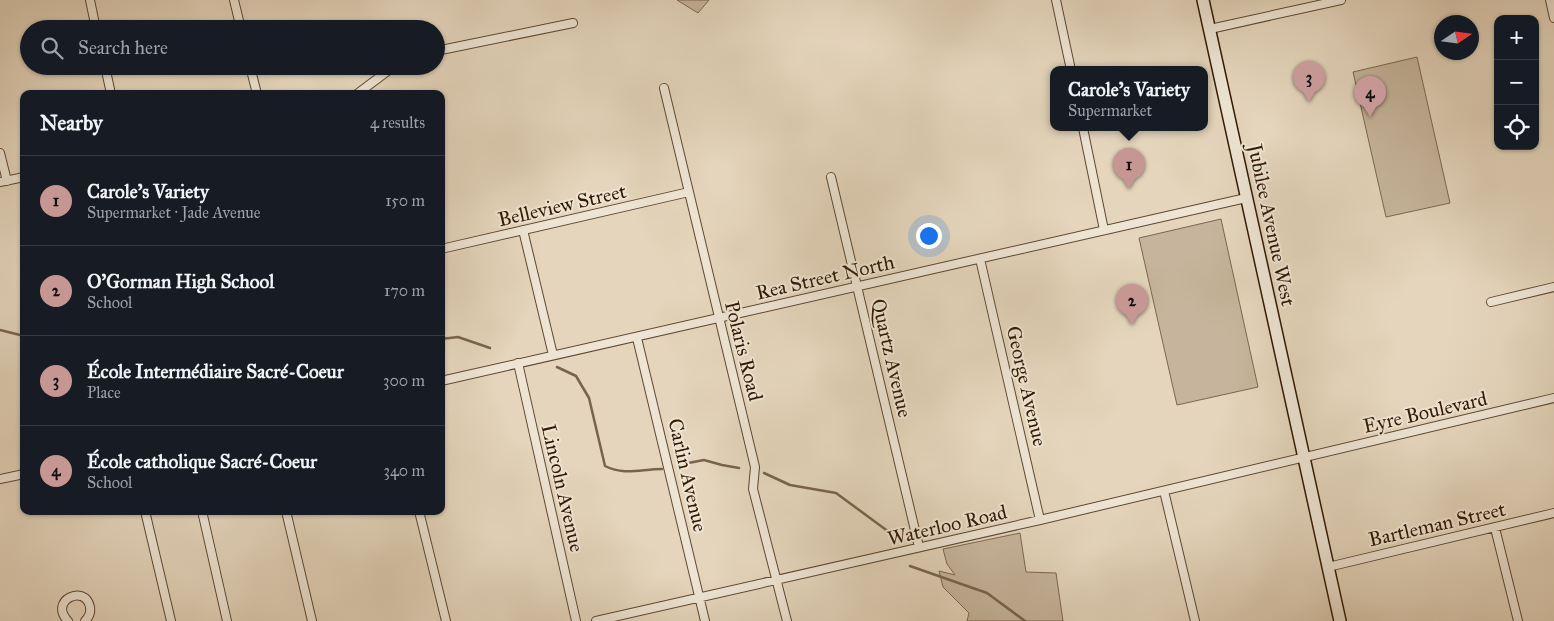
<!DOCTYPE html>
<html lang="en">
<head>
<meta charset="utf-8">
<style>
	body { margin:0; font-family:"IM FELL Great Primer",serif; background:#20242c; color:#f1f3f6 }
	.controls { position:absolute; right:15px; top:15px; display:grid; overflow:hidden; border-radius:10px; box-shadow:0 1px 4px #0004 }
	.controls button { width:45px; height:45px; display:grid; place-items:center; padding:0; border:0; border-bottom:1px solid #363941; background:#171b24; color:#f1f3f6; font:25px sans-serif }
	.compass { position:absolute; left:1434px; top:15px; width:45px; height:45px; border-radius:50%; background:#171b24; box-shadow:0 1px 4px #0004; rotate:77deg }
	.you { position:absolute; left:928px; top:235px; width:18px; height:18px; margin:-12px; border:4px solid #fff; border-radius:50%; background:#1a73e8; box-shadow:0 0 0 8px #1a73e833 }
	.badge { display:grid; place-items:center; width:32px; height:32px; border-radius:50%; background:#c59692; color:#111; font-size:16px; font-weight:700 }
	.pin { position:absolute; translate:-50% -41px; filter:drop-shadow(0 1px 2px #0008) }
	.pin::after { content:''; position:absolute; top:26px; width:18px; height:15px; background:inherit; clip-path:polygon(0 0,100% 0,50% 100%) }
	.popup { position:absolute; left:1050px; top:66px; width:158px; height:65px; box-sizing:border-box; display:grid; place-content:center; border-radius:10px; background:#171b24; filter:drop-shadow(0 1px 4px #0005); font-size:16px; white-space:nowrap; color:#9ea1a6 }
	.popup b { font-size:19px; color:#f1f3f6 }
	.popup::after { content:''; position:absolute; left:50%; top:100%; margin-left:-10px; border:10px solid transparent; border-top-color:#171b24 }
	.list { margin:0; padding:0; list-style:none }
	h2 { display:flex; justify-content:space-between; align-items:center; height:65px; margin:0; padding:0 20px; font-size:21px }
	h2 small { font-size:16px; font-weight:400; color:#9ea1a6 }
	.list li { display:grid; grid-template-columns:32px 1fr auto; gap:15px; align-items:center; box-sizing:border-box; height:90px; padding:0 20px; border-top:1px solid #363941 }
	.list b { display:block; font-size:19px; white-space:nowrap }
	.list p { margin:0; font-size:16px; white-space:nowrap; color:#9ea1a6 }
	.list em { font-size:16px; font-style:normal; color:#9ea1a6 }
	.icon { flex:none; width:28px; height:28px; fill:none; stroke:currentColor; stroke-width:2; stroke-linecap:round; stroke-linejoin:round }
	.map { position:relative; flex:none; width:1554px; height:621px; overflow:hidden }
	.search { position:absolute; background:#171b24; box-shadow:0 1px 4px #0004; left:20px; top:20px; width:425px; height:55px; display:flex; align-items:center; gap:12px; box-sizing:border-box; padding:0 18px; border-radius:28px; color:#9ea1a6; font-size:19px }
	.panel { position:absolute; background:#171b24; box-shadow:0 1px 4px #0004; left:20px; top:90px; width:425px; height:425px; border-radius:10px }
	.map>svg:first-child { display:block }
</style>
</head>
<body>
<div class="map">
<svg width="1554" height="621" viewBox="0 0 1554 621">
	<rect width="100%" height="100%" fill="#e4d5bc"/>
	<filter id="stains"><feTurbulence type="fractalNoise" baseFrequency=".004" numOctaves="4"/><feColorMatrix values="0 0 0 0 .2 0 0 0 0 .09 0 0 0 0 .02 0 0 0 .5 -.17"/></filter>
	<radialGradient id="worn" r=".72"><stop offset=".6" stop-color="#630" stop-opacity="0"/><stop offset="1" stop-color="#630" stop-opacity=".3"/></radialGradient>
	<!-- green -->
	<path fill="#c6b59c" stroke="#7c664f" d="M 677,0 L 709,0 L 698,13 Z
		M 1417,57 L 1450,203 L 1386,217 L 1353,72 Z
		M 1221,219 L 1258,387 L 1177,405 L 1139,238 Z
		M 1020,533 L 1026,572 L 1056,573 L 1063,621 L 967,621 L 969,613 L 943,587 L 939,571 L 955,575 L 947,564 L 943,549 Z"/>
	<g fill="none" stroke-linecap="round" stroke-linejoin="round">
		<!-- stream -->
		<path stroke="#79634c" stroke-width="2.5" d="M 0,330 L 20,335 L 24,334
			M 441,339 L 458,337 L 490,348
			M 557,367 L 576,376 L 589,398 L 605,466 C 625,476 641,469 662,469
			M 683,464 L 704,460 L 722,465 L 739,468
			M 764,473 L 790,485 L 836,493 L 889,532
			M 910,566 L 987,593 L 1025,621"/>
		<defs>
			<path id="minor" d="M 90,0 L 96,29
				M 234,0 L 241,29
				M 1056,0 L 1071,70
				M 1550,0 L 1554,18
				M 1210,29 L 1341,0
				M 436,51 L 573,23
				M 105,66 L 111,94
				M 250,66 L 257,94
				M 664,88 L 755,467 L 753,489 L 787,621
				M 357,94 L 389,70 L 398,66
				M 1083,128 L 1104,230
				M 0,153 L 7,181
				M 831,177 L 919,547
				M 0,182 L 24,177
				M 523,230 L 553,355
				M 441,249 L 689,192
				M 980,259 L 1040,520
				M 1491,302 L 1554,287
				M 637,338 L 705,621
				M 518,363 L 576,621
				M 441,381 L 1246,198
				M 0,479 L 24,474
				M 1164,491 L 1195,621
				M 145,511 L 171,621
				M 202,511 L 227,621
				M 286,511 L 312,621
				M 419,511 L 446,621
				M 1495,528 L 1518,621
				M 1328,567 L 1554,513
				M 68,621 C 48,601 85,583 90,607 C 91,613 89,617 85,621
				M 596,621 L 1040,520 L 1554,398"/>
			<path id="secondary" d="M 1203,0 L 1340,621"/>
		</defs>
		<!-- minor casing -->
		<use href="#minor" stroke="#5f4730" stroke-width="10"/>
		<!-- secondary casing -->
		<use href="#secondary" stroke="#331802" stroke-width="14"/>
		<!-- minor -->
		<use href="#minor" stroke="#ede4d3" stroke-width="8"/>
		<!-- secondary -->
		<use href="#secondary" stroke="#ede4d3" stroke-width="11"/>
	</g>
	<g text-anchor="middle" stroke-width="4" stroke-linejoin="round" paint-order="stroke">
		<!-- street labels -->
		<g font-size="20" fill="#331802" stroke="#ede4d3">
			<text transform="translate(562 205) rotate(-13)" y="7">Belleview Street</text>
			<text transform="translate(1272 225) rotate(78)" y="7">Jubilee Avenue West</text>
			<text transform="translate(825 277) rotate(-13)" y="7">Rea Street North</text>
			<text transform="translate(744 351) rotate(76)" y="7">Polaris Road</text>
			<text transform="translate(892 358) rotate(77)" y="7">Quartz Avenue</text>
			<text transform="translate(1027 386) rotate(77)" y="7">George Avenue</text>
			<text transform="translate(1425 412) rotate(-13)" y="7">Eyre Boulevard</text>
			<text transform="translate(688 475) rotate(77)" y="7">Carlin Avenue</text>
			<text transform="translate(563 488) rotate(77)" y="7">Lincoln Avenue</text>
			<text transform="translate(1437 524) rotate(-13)" y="7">Bartleman Street</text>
			<text transform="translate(947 525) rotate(-13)" y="7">Waterloo Road</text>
		</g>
	</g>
	<rect width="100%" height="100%" filter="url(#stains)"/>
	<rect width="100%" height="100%" fill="url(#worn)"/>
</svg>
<div class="controls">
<button>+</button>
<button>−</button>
<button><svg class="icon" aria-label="locate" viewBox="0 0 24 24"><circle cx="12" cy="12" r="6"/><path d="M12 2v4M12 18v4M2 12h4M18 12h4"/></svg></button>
</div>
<svg class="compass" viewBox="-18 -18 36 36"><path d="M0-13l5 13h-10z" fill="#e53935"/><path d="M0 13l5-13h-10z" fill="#9ea1a6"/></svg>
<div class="you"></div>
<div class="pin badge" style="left:1129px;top:189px">1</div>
<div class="popup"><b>Carole's Variety</b>Supermarket</div>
<div class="pin badge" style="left:1132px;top:325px">2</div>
<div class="pin badge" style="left:1309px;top:102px">3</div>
<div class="pin badge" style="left:1370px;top:117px">4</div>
<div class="search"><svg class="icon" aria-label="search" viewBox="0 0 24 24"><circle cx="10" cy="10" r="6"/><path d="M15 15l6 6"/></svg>Search here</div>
<section class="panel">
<h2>Nearby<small>4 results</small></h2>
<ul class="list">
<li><span class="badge">1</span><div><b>Carole's Variety</b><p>Supermarket · Jade Avenue</p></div><em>150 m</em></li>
<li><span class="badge">2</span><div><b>O'Gorman High School</b><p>School</p></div><em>170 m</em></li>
<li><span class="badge">3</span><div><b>École Intermédiaire Sacré-Coeur</b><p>Place</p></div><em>300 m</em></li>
<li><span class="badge">4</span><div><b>École catholique Sacré-Coeur</b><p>School</p></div><em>340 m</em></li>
</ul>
</section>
</div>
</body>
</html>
